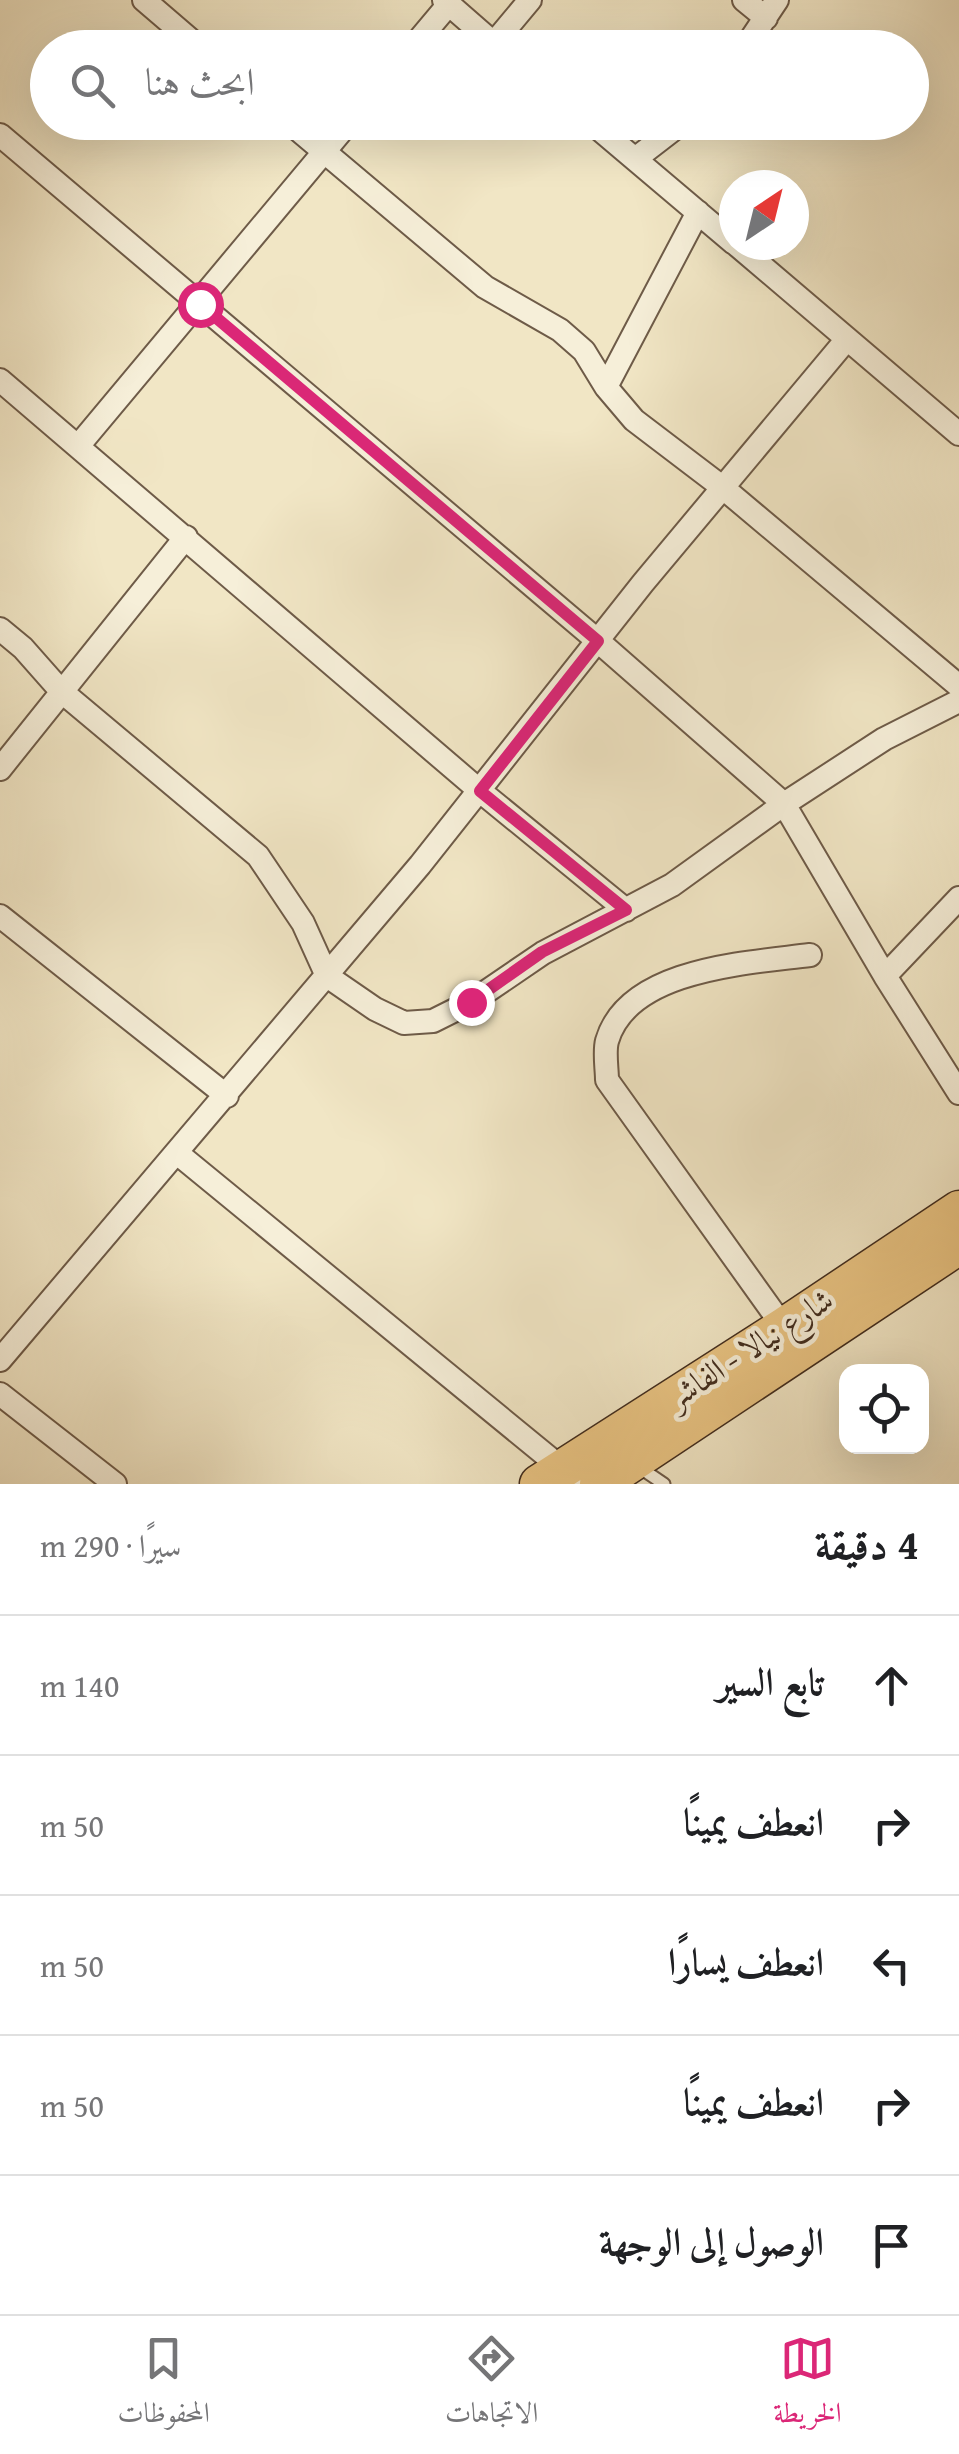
<!DOCTYPE html>
<html lang="ar">
<head>
<meta charset="utf-8">
<style>
	body { margin:0; font-family:"Gentium Book Plus",Amiri,serif; background:#f6f6f6; color:#202124; direction:rtl }
	.controls { position:absolute; right:30px; bottom:30px; display:grid; overflow:hidden; border-radius:20px; box-shadow:0 10px 40px #0002 }
	.controls button { width:90px; height:90px; display:grid; place-items:center; padding:0; border:0; border-bottom:2px solid #e0e0e0; background:#fff; color:#202124; font:50px sans-serif }
	.compass { position:absolute; left:719px; top:170px; width:90px; height:90px; border-radius:50%; background:#fff; box-shadow:0 10px 40px #0002; rotate:35deg }
	.stop { position:absolute; width:30px; height:30px; margin:-22px; border:8px solid #db2777; border-radius:50%; background:#fff }
	.stop.end { background:#db2777; border-color:#fff; box-shadow:0 2px 10px #0008 }
	.list { margin:0; padding:0; list-style:none }
	h2 { display:flex; justify-content:space-between; align-items:center; height:130px; margin:0; padding:0 40px; font-size:42px }
	h2 small { font-size:32px; font-weight:400; color:#757577 }
	.list li { display:grid; grid-template-columns:65px 1fr auto; gap:30px; align-items:center; box-sizing:border-box; height:140px; padding:0 40px; border-top:2px solid #e0e0e0 }
	.list b { display:block; font-size:38px; white-space:nowrap }
	.list em { font-size:32px; font-style:normal; color:#757577 }
	.icon { flex:none; width:55px; height:55px; fill:none; stroke:currentColor; stroke-width:2; stroke-linecap:round; stroke-linejoin:round }
	.map { position:relative; flex:none; width:959px; height:1484px; overflow:hidden; direction:ltr }
	.search { position:absolute; background:#fff; box-shadow:0 10px 40px #0002; left:30px; right:30px; top:30px; height:110px; display:flex; align-items:center; gap:25px; box-sizing:border-box; padding:0 35px; border-radius:55px; color:#757577; font-size:38px }
	.sheet { height:830px; background:#fff }
	nav { display:flex; justify-content:space-around; align-items:center; box-sizing:border-box; height:140px; border-top:2px solid #e0e0e0; background:#fff; font-size:28px; color:#757577 }
	nav a { display:grid; justify-items:center; gap:5px }
	nav .on { color:#db2777 }
	.map>svg:first-child { display:block }
</style>
</head>
<body>
<div class="map">
<svg width="959" height="1484" viewBox="0 0 959 1484">
	<rect width="100%" height="100%" fill="#f1e6c5"/>
	<filter id="stains"><feTurbulence type="fractalNoise" baseFrequency=".002" numOctaves="4"/><feColorMatrix values="0 0 0 0 .2 0 0 0 0 .09 0 0 0 0 .02 0 0 0 .5 -.17"/></filter>
	<radialGradient id="worn" r=".72"><stop offset=".6" stop-color="#630" stop-opacity="0"/><stop offset="1" stop-color="#630" stop-opacity=".3"/></radialGradient>
	<g fill="none" stroke-linecap="round" stroke-linejoin="round">
		<defs>
			<path id="service" d="M 639,1467 L 664,1484"/>
			<path id="minor" d="M 144,0 L 200,48
				M 444,0 L 499,48
				M 744,0 L 766,18
				M 494,43 L 530,0
				M 412,48 L 449,4
				M 745,48 L 777,0
				M 289,122 L 485,287 L 560,330 L 584,351 L 606,387 L 634,420 L 722,487 L 959,686
				M 591,122 L 734,243
				M 0,135 L 598,641 L 784,804 L 885,976 L 959,1093
				M 635,159 L 683,122
				M 737,245 L 959,434
				M 0,380 L 480,791 L 626,910
				M 606,387 L 698,212
				M 79,445 L 349,122
				M 0,629 L 23,648 L 61,691 L 258,856 L 303,923 L 327,976 L 375,1009 L 404,1023 L 433,1021 L 471,1002 L 543,953 L 672,885 L 784,804 L 884,739 L 959,701
				M 0,769 L 186,537
				M 0,916 L 227,1096
				M 885,976 L 959,898
				M 177,1153 L 581,1484
				M 790,1336 L 607,1080 C 607,1069 604,1052 607,1041 C 628,968 749,963 810,955
				M 0,1360 L 420,865 L 643,583 L 847,339
				M 0,1394 L 115,1484"/>
			<path id="trunk" d="M 539,1484 L 784,1327 L 959,1210
				M 599,1484 L 959,1245"/>
		</defs>
		<!-- service casing -->
		<use href="#service" stroke="#6e5b48" stroke-width="15"/>
		<!-- minor casing -->
		<use href="#minor" stroke="#6e5b48" stroke-width="26"/>
		<!-- trunk casing -->
		<use href="#trunk" stroke="#422d1e" stroke-width="41"/>
		<!-- service -->
		<use href="#service" stroke="#f6efd9" stroke-width="11"/>
		<!-- minor -->
		<use href="#minor" stroke="#f6efd9" stroke-width="22"/>
		<!-- trunk -->
		<use href="#trunk" stroke="#e8c382" stroke-width="38"/>
	</g>
	<g fill="none" stroke-linecap="round" stroke-linejoin="round">
		<!-- route -->
		<path stroke="#db2777" stroke-width="12" d="M 200,304 L 598,641 L 480,791 L 626,910 L 542,952 L 471,1002"/>
	</g>
	<g text-anchor="middle" stroke-width="9" stroke-linejoin="round" paint-order="stroke">
		<!-- street labels -->
		<g font-size="32" fill="#422d1e" stroke="#f6efd9">
			<text transform="translate(750 1348) rotate(-33)" y="11">شارع نيالا - الفاشر</text>
		</g>
	</g>
	<rect width="100%" height="100%" filter="url(#stains)"/>
	<rect width="100%" height="100%" fill="url(#worn)"/>
</svg>
<div class="controls">
<button><svg class="icon" aria-label="locate" viewBox="0 0 24 24"><circle cx="12" cy="12" r="6"/><path d="M12 2v4M12 18v4M2 12h4M18 12h4"/></svg></button>
</div>
<svg class="compass" viewBox="-18 -18 36 36"><path d="M0-13l5 13h-10z" fill="#e53935"/><path d="M0 13l5-13h-10z" fill="#757577"/></svg>
<div class="stop" style="left:200px;top:304px"></div>
<div class="stop end" style="left:471px;top:1002px"></div>
<div class="search"><svg class="icon" aria-label="search" viewBox="0 0 24 24"><circle cx="10" cy="10" r="6"/><path d="M15 15l6 6"/></svg>ابحث هنا</div>
</div>
<section class="sheet">
<h2>4 دقيقة<small>سيرًا · 290 m</small></h2>
<ul class="list">
<li><svg class="icon" aria-label="ahead" viewBox="0 0 24 24"><path d="M12 20V5M6 11l6-6 6 6"/></svg><div><b>تابع السير</b></div><em>140 m</em></li>
<li><svg class="icon" aria-label="right" viewBox="0 0 24 24"><path d="M7 20v-9h11M14 6l5 5-5 5"/></svg><div><b>انعطف يمينًا</b></div><em>50 m</em></li>
<li><svg class="icon" aria-label="left" viewBox="0 0 24 24"><path d="M17 20v-9H6M10 6l-5 5 5 5"/></svg><div><b>انعطف يسارًا</b></div><em>50 m</em></li>
<li><svg class="icon" aria-label="right" viewBox="0 0 24 24"><path d="M7 20v-9h11M14 6l5 5-5 5"/></svg><div><b>انعطف يمينًا</b></div><em>50 m</em></li>
<li><svg class="icon" aria-label="arrive" viewBox="0 0 24 24"><path d="M6 21V4h12l-3 4 3 4H6"/></svg><div><b>الوصول إلى الوجهة</b></div></li>
</ul>
</section>
<nav>
<a class="on"><svg class="icon" aria-label="map" viewBox="0 0 24 24"><path d="M3 6l6-2 6 2 6-2v14l-6 2-6-2-6 2zM9 4v14M15 6v14"/></svg>الخريطة</a>
<a><svg class="icon" aria-label="directions" viewBox="0 0 24 24"><path d="M12 3l9 9-9 9-9-9zM9 14v-3h6M13 9l2 2-2 2"/></svg>الاتجاهات</a>
<a><svg class="icon" aria-label="saved" viewBox="0 0 24 24"><path d="M7 4h10v16l-5-4-5 4z"/></svg>المحفوظات</a>
</nav>
</body>
</html>
